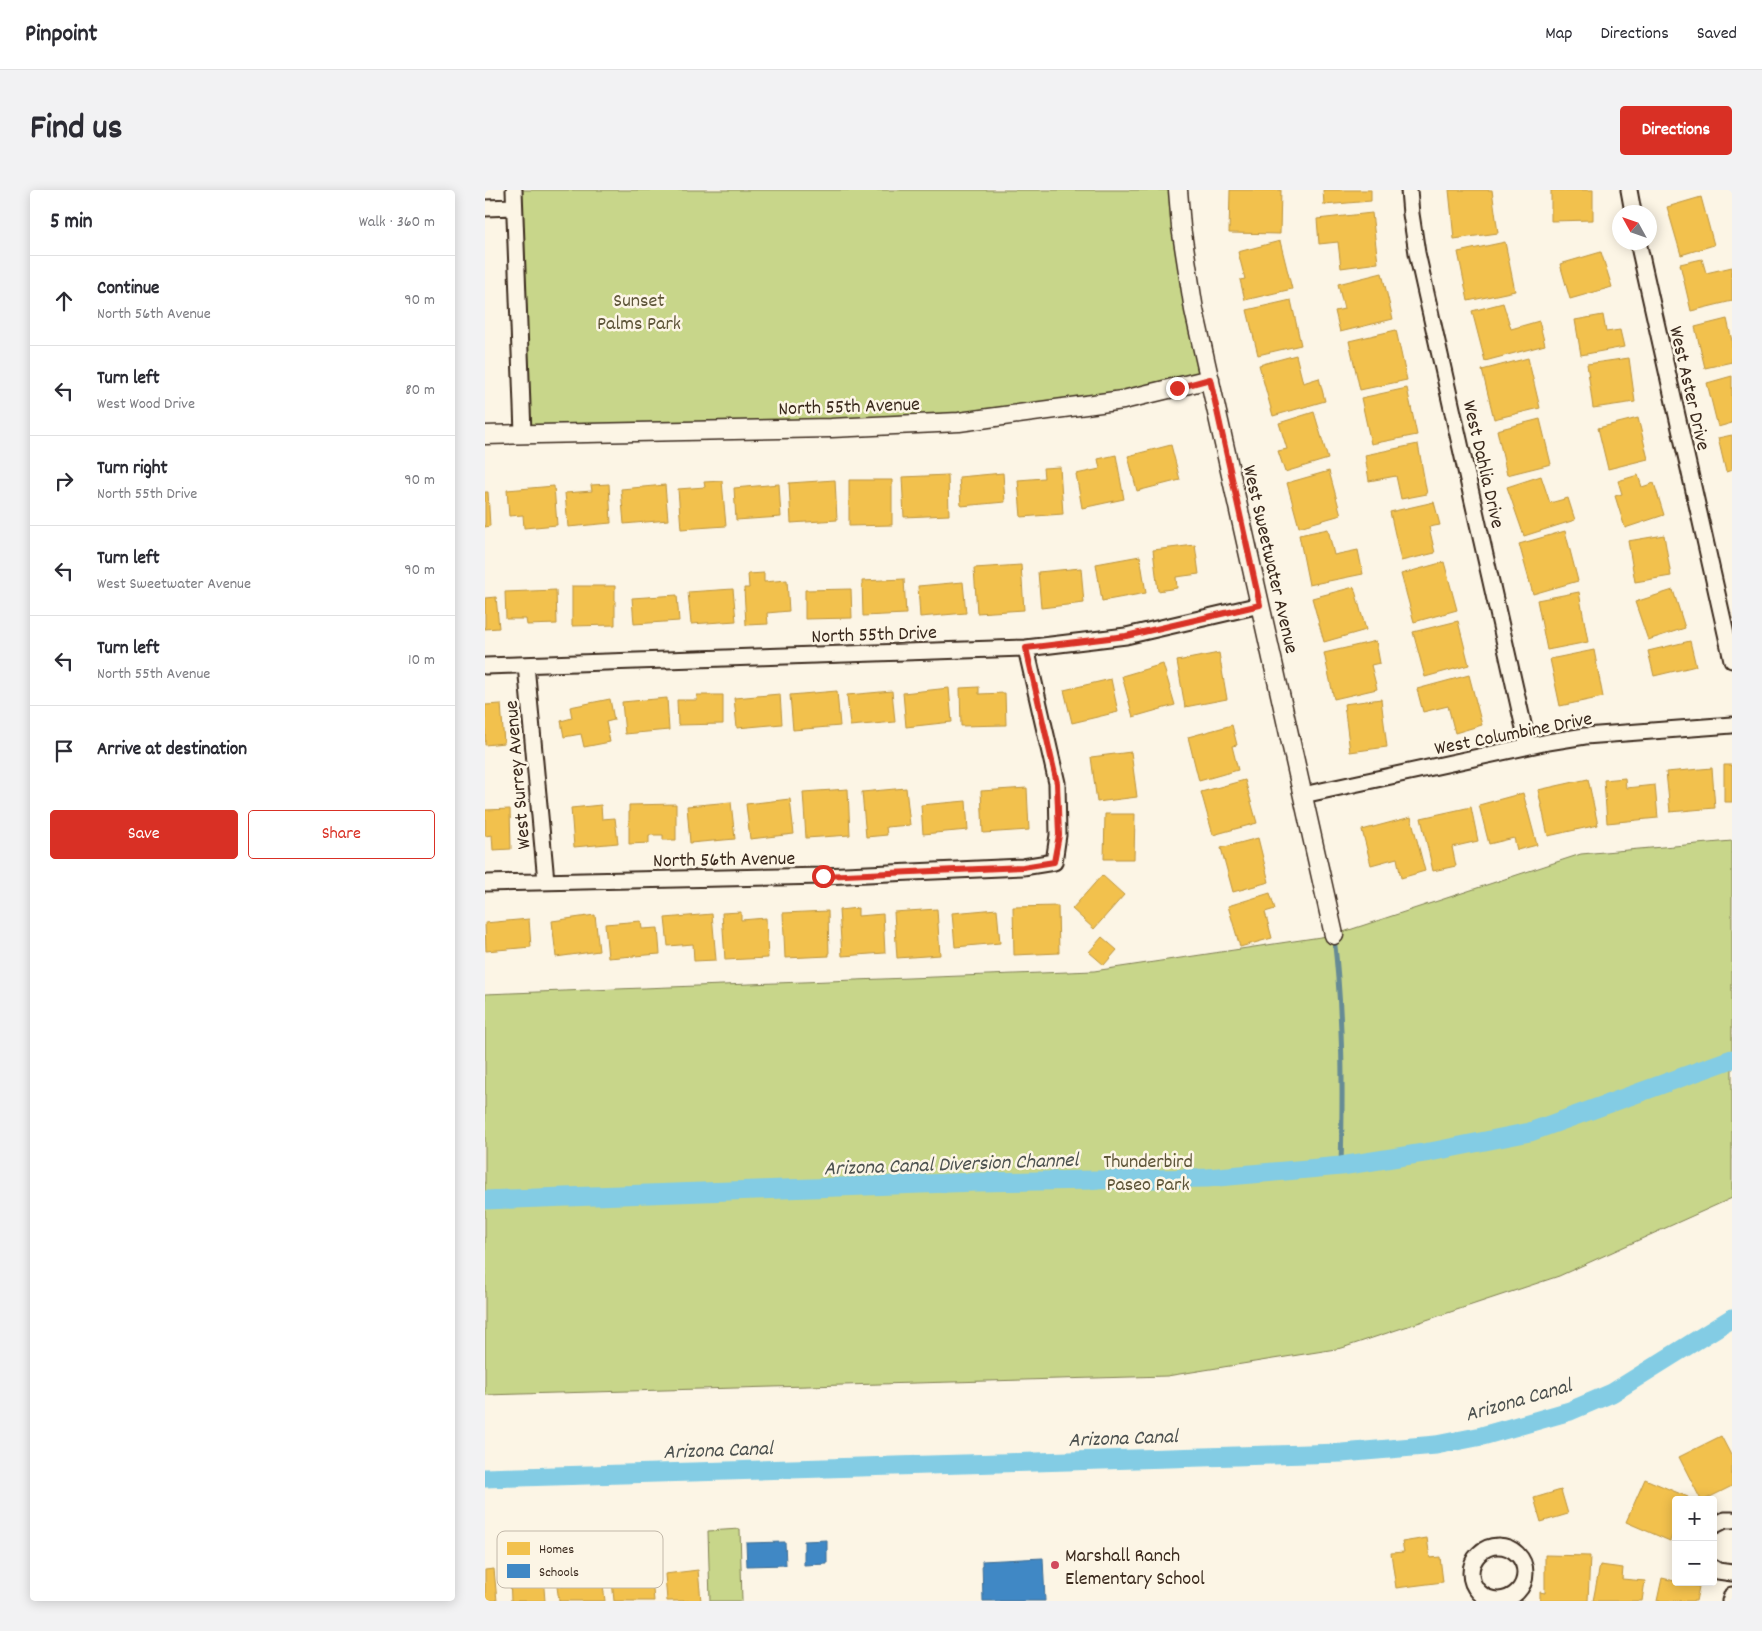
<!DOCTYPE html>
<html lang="en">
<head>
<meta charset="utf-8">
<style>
	body { margin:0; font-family:Dekko,sans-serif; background:#f2f2f3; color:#2b2b33 }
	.controls { position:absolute; right:15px; bottom:15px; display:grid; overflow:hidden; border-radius:5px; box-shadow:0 2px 12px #0003 }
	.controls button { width:45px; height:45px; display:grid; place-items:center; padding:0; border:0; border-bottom:1px solid #e1e1e2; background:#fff; color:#2b2b33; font:25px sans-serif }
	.compass { position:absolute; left:1127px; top:15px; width:45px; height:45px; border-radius:50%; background:#fff; box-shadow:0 2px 12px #0003; rotate:310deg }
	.stop { position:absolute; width:15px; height:15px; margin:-11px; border:4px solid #d93025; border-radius:50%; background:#fff }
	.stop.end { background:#d93025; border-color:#fff; box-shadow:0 1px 5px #0008 }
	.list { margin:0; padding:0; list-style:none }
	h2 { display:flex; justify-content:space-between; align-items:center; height:65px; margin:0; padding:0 20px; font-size:21px }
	h2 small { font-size:16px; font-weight:400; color:#7c7c81 }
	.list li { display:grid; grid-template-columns:32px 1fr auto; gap:15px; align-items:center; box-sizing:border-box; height:90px; padding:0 20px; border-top:1px solid #e1e1e2 }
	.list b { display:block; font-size:19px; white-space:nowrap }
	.list p { margin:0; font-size:16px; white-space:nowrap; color:#7c7c81 }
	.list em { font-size:16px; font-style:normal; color:#7c7c81 }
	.actions { display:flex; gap:10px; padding:15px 20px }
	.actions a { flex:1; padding:11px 0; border:1px solid #d93025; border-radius:5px; text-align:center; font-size:18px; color:#d93025 }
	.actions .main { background:#d93025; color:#fff }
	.icon { flex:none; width:28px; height:28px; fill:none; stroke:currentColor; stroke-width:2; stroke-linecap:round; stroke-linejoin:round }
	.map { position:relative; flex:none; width:1247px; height:1411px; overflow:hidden; border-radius:5px }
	header { display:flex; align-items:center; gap:30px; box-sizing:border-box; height:70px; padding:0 25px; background:#fff; border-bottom:1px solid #e1e1e2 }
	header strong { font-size:24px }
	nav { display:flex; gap:28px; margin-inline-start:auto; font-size:18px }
	.intro { display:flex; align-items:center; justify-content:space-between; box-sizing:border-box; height:120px; padding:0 30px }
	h1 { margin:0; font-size:35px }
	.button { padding:12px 22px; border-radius:5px; background:#d93025; color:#fff; font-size:18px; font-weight:700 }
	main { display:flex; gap:30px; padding:0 30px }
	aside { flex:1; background:#fff; border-radius:5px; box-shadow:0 2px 12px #0003 }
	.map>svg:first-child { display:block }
</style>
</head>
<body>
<header>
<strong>Pinpoint</strong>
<nav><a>Map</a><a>Directions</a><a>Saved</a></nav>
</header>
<div class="intro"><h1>Find us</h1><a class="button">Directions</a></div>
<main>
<aside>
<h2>5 min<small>Walk · 360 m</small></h2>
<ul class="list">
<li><svg class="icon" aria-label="ahead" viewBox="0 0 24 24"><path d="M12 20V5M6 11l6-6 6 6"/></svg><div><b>Continue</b><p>North 56th Avenue</p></div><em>90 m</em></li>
<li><svg class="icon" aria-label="left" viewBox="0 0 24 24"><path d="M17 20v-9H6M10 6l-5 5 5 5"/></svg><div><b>Turn left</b><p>West Wood Drive</p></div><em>80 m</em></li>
<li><svg class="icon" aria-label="right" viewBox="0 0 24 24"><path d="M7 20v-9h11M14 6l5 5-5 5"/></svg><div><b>Turn right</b><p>North 55th Drive</p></div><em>90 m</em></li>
<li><svg class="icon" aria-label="left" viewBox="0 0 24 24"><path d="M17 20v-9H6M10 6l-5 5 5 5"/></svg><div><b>Turn left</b><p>West Sweetwater Avenue</p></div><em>90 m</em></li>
<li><svg class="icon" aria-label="left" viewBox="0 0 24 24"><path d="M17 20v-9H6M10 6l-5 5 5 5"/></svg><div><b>Turn left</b><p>North 55th Avenue</p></div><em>10 m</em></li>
<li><svg class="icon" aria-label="arrive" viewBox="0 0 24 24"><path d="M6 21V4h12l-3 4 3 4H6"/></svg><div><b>Arrive at destination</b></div></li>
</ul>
<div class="actions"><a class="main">Save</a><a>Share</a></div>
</aside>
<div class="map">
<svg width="1247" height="1411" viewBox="0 0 1247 1411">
	<rect width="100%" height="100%" fill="#fcf5e5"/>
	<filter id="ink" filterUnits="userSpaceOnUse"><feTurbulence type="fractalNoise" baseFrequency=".02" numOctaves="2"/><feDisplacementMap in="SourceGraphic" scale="10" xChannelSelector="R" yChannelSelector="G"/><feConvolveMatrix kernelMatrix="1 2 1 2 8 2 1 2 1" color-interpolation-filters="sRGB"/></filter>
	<g filter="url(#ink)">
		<!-- green -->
		<path fill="#c8d68a" stroke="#828054" d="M 29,0 L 693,0 L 725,189 L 544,224 L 38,243 Z
			M 1247,651 L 1247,1008 L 1074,1086 L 857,1158 L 682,1186 L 0,1205 L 0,804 L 609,781 L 849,745 L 1096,664 Z
			M 255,1339 L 257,1411 L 225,1411 L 223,1341 Z"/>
		<!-- homes -->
		<path fill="#f2c14e" stroke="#bb9440" d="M 745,0 L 796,0 L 795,44 L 744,43 Z
			M 838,0 L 886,0 L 886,11 L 839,15 Z
			M 964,0 L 1007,0 L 1013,43 L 969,49 Z
			M 1066,0 L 1108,0 L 1108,30 L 1066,31 Z
			M 1216,7 L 1229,55 L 1196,65 L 1182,17 Z
			M 887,23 L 893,73 L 856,78 L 853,52 L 834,54 L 832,29 Z
			M 795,51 L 807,99 L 760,110 L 755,90 L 760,89 L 753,62 Z
			M 1020,52 L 1030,101 L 983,111 L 973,62 Z
			M 1116,62 L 1127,97 L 1085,109 L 1075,74 Z
			M 1217,69 L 1221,83 L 1247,77 L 1247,111 L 1206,121 L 1195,74 Z
			M 897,83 L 908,129 L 855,142 L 850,121 L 859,119 L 853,94 Z
			M 806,110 L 816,155 L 773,165 L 762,120 Z
			M 1018,113 L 1026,139 L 1054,131 L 1060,155 L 1000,171 L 987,121 Z
			M 1118,125 L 1121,142 L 1135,140 L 1139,157 L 1096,165 L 1090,130 Z
			M 1242,129 L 1247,151 L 1247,172 L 1220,178 L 1210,137 Z
			M 911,140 L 922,190 L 875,200 L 864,151 Z
			M 811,165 L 818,193 L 834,188 L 840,211 L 788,226 L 774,175 Z
			M 1043,168 L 1055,218 L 1009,229 L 997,180 Z
			M 1144,168 L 1150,212 L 1108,218 L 1102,174 Z
			M 1247,186 L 1247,233 L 1233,237 L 1222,193 Z
			M 922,198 L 932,245 L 886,254 L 876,208 Z
			M 829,222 L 843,269 L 800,282 L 793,261 L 802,259 L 794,233 Z
			M 1153,228 L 1163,269 L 1123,279 L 1113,238 Z
			M 1055,229 L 1066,274 L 1022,285 L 1012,240 Z
			M 1247,245 L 1247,280 L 1241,282 L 1233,248 Z
			M 933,254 L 942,304 L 916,309 L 911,286 L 884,291 L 880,265 Z
			M 686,255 L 695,290 L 652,301 L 643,266 Z
			M 631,265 L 639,309 L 597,318 L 591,284 L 615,279 L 613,269 Z
			M 575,277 L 578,324 L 536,327 L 533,290 L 559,288 L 558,278 Z
			M 844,281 L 856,325 L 814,337 L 802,293 Z
			M 518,283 L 520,312 L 476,316 L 474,287 Z
			M 463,285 L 464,325 L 419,327 L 417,287 Z
			M 1153,285 L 1157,297 L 1169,293 L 1179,325 L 1140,338 L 1130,306 L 1137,304 L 1133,291 Z
			M 1056,286 L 1065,313 L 1083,308 L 1090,330 L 1039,346 L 1022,297 Z
			M 350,290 L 352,330 L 306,333 L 304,293 Z
			M 364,290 L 407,290 L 407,335 L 364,336 Z
			M 237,291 L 241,336 L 196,339 L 193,299 L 220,297 L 219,292 Z
			M 124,294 L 126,333 L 83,337 L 80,303 L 107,301 L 106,295 Z
			M 294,294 L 296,327 L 251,330 L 249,298 Z
			M 180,295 L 183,330 L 139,334 L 136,299 Z
			M 69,296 L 72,335 L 39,338 L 38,325 L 24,326 L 22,300 Z
			M 0,302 L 3,302 L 5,336 L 0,337 Z
			M 949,312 L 955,335 L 944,337 L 950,363 L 916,371 L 905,322 Z
			M 843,339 L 849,365 L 873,360 L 878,384 L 824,395 L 814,345 Z
			M 1080,341 L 1093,391 L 1048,404 L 1034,354 Z
			M 1179,345 L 1186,386 L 1150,392 L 1143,351 Z
			M 710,355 L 714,384 L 691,387 L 692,398 L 673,401 L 668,360 Z
			M 655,366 L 661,403 L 617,411 L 611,374 Z
			M 959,372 L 972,420 L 929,432 L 916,384 Z
			M 536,375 L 539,420 L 492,423 L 489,378 Z
			M 596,378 L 599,413 L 556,418 L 553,382 Z
			M 279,383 L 279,392 L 302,390 L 304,421 L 282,423 L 283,434 L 261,435 L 259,398 L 264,398 L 263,384 Z
			M 419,389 L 421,424 L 378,426 L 377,391 Z
			M 478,392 L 481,423 L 435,427 L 433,396 Z
			M 87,396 L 130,396 L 130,435 L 87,436 Z
			M 869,397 L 881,440 L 839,452 L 827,408 Z
			M 248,399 L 251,431 L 206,434 L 203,402 Z
			M 366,399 L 367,428 L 320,429 L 320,400 Z
			M 71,400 L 72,434 L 42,435 L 41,429 L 21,429 L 20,402 Z
			M 1188,400 L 1200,438 L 1163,450 L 1150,412 Z
			M 1094,402 L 1103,452 L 1062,460 L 1052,410 Z
			M 192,405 L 194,431 L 149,434 L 147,408 Z
			M 11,407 L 14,438 L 0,439 L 0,408 Z
			M 973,431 L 984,475 L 940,487 L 928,442 Z
			M 891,451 L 895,473 L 886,475 L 892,499 L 849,509 L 839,463 Z
			M 1205,451 L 1211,476 L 1169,486 L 1163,461 Z
			M 1109,460 L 1118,507 L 1075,516 L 1065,469 Z
			M 734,463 L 742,509 L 700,517 L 692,471 Z
			M 678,474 L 690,515 L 648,527 L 637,486 Z
			M 984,485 L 997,535 L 970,543 L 963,516 L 938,522 L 932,499 Z
			M 626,489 L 633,522 L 587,533 L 579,500 Z
			M 494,497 L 494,504 L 520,503 L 521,535 L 476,536 L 475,498 Z
			M 464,498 L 467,532 L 421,537 L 418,503 Z
			M 352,501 L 355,536 L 308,540 L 305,505 Z
			M 407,501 L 410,532 L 365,536 L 362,505 Z
			M 295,504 L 297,534 L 252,538 L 249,508 Z
			M 212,505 L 238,505 L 238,534 L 193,535 L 192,510 L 212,510 Z
			M 182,508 L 184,540 L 140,544 L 137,512 Z
			M 125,509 L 129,530 L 121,532 L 125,552 L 99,557 L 96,544 L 79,547 L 76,531 L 87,528 L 85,517 Z
			M 896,509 L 902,557 L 865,562 L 859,514 Z
			M 16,514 L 19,553 L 0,555 L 0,515 Z
			M 747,535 L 752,555 L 747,556 L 753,580 L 714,591 L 703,547 Z
			M 646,562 L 652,607 L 612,612 L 606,567 Z
			M 1239,575 L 1247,575 L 1247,612 L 1239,612 Z
			M 1227,578 L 1230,618 L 1185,622 L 1181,582 Z
			M 1140,588 L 1141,598 L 1170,595 L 1173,628 L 1122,633 L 1119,590 Z
			M 1103,589 L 1113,635 L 1063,646 L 1053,600 Z
			M 760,590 L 772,633 L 728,645 L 716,602 Z
			M 421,598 L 425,635 L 401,637 L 402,645 L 381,647 L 377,602 Z
			M 542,598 L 544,640 L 498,643 L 496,601 Z
			M 363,599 L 365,645 L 321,648 L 318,602 Z
			M 1038,603 L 1052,655 L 1032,660 L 1029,648 L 1004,654 L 994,615 Z
			M 305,609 L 309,644 L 265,649 L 261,614 Z
			M 481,611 L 483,640 L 438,644 L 436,615 Z
			M 246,612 L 250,649 L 205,653 L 202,616 Z
			M 191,614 L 191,650 L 178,650 L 178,645 L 164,645 L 164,653 L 144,654 L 144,615 Z
			M 116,615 L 117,629 L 130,628 L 133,653 L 89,657 L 86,618 Z
			M 986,617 L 993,651 L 967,657 L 971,676 L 948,681 L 936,628 Z
			M 25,619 L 26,659 L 8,660 L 7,645 L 0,646 L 0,620 Z
			M 620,624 L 650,624 L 649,669 L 619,669 Z
			M 926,627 L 940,681 L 916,688 L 912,668 L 886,675 L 877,640 Z
			M 773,648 L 784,692 L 748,702 L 736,658 Z
			M 617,685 L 639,705 L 609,739 L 587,719 Z
			M 785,703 L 790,719 L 780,722 L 787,748 L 755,757 L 743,716 Z
			M 573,716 L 574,763 L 529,765 L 528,717 Z
			M 373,718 L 373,726 L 398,724 L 400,763 L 357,766 L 354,720 Z
			M 452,719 L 455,765 L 412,768 L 409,722 Z
			M 512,719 L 515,753 L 470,757 L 467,723 Z
			M 343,721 L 344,766 L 300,768 L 298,723 Z
			M 256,722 L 256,730 L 281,728 L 283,768 L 240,770 L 237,723 Z
			M 227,724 L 231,770 L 209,771 L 208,754 L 183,756 L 180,728 Z
			M 110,725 L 114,761 L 71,767 L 67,731 Z
			M 44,729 L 46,757 L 1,761 L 0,733 Z
			M 156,731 L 157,739 L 173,738 L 175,764 L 123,768 L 120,734 Z
			M 617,747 L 632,760 L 619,775 L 604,762 Z
			M 1236,1246 L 1247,1267 L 1247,1296 L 1219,1310 L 1216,1310 L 1194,1267 Z
			M 1160,1289 L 1203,1307 L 1202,1310 L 1191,1310 L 1191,1336 L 1185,1351 L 1141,1332 Z
			M 1076,1300 L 1083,1324 L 1056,1332 L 1049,1308 Z
			M 942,1348 L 945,1368 L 955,1367 L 958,1392 L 911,1398 L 906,1363 L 919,1362 L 917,1352 Z
			M 1060,1365 L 1105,1366 L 1103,1411 L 1055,1411 L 1055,1402 L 1060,1403 Z
			M 1115,1375 L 1138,1378 L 1137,1389 L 1160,1391 L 1157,1411 L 1108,1411 Z
			M 116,1377 L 120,1411 L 74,1411 L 72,1397 L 83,1395 L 81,1381 Z
			M 166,1377 L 169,1411 L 129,1411 L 126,1380 Z
			M 9,1379 L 12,1411 L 0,1411 L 0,1380 Z
			M 213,1380 L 216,1411 L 182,1411 L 180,1384 Z
			M 58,1385 L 60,1411 L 26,1411 L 25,1387 Z
			M 1177,1388 L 1214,1397 L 1211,1411 L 1172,1411 Z"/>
		<!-- schools -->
		<path fill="#3f88c5" stroke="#3e6c93" d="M 342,1350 L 342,1374 L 319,1375 L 319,1351 Z
			M 300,1352 L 301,1375 L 262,1376 L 261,1353 Z
			M 558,1368 L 560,1411 L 498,1411 L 497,1371 Z"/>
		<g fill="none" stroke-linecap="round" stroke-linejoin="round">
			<!-- stream -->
			<path stroke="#668b95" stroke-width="5" d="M 849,747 C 858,824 858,900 856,976"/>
			<!-- canal -->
			<path stroke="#83cce4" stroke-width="19" d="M 0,1010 L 492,992 L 722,988 L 856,976 L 945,962 L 1045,942 L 1247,869
				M 0,1288 L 857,1263 L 951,1255 L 997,1246 L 1085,1221 L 1127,1203 L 1247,1128"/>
			<defs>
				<path id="minor" d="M 29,0 L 38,243
					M 924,0 L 926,24 L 932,63 L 1043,556
					M 1144,0 L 1148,22
					M 0,18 L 29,17
					M 1153,52 L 1247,470
					M 41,475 L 61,691
					M 0,476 L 541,458 L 641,446 L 775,415
					M 818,605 L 1063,552 L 1100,546 L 1247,535
					M 0,693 L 338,686 L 538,677 L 569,672 L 573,645 L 572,593 L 541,458
					M 1228,1336 L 1240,1330 L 1247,1330
					M986 1383a27 27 0 1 1 54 0a27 27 0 1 1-54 0Z
					M 1228,1378 L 1233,1381 L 1247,1383
					M 1245,1411 L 1247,1405"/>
				<path id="tertiary" d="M 693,0 L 696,37 L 709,120 L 849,745
					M 0,245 L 346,238 L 474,232 L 638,210 L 725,189"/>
			</defs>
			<!-- minor casing -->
			<use href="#minor" stroke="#3b2a1e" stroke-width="19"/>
			<!-- tertiary casing -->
			<use href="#tertiary" stroke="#3b2a1e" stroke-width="21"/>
			<!-- minor -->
			<use href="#minor" stroke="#fcf5e5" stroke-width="15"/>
			<!-- tertiary -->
			<use href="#tertiary" stroke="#fcf5e5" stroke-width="18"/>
		</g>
	</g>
	<g fill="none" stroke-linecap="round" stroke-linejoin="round" filter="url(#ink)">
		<!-- route -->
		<path stroke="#d93025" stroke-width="6" d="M 338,686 L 538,677 L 569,672 L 574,645 L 572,593 L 541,458 L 641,446 L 775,415 L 725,189 L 692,198"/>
	</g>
	<!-- markers -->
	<circle fill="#d1495b" stroke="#fcf5e5" stroke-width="2" cx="570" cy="1375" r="5"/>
	<g text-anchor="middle" stroke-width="5" stroke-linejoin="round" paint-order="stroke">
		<!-- park labels -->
		<g font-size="20" fill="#5e5539" stroke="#fcf5e5">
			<text x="154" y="116">Sunset<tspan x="154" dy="23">Palms Park</tspan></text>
			<text x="663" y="977">Thunderbird<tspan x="663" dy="23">Paseo Park</tspan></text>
		</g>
		<!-- street labels -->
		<g font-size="20" fill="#3b2a1e" stroke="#fcf5e5">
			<text transform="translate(1206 198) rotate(77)" y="7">West Aster Drive</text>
			<text transform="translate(364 215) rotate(-2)" y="7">North 55th Avenue</text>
			<text transform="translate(1000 274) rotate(77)" y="7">West Dahlia Drive</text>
			<text transform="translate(787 369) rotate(77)" y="7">West Sweetwater Avenue</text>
			<text transform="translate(389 443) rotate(-2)" y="7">North 55th Drive</text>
			<text transform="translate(1028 542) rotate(-11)" y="7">West Columbine Drive</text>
			<text transform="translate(31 585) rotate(-95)" y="7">West Surrey Avenue</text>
			<text transform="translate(239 668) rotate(-1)" y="7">North 56th Avenue</text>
		</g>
		<!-- poi labels -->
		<g font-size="20" fill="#3b2a1e" stroke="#fcf5e5" text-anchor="start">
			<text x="580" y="1371">Marshall Ranch<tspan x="580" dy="23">Elementary School</tspan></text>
		</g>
		<!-- water labels -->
		<g font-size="21" font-style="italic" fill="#4d5250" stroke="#fcf5e5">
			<text transform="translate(466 973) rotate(-2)" y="7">Arizona Canal Diversion Channel</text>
			<text transform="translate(1033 1209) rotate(-16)" y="7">Arizona Canal</text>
			<text transform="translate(638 1247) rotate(-2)" y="7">Arizona Canal</text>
			<text transform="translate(233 1259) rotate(-2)" y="7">Arizona Canal</text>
		</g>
	</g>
	<!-- legend -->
	<rect x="12" y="1341" width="166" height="57" rx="8" fill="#fcf5e5" stroke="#c2b8a9" stroke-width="1"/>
	<rect x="22" y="1352" width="23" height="13" fill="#f2c14e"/>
	<rect x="22" y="1374" width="23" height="14" fill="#3f88c5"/>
	<g font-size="14" fill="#3b2a1e">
		<text x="54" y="1363">Homes</text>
		<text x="54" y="1386">Schools</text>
	</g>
</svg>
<div class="controls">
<button>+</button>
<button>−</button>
</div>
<svg class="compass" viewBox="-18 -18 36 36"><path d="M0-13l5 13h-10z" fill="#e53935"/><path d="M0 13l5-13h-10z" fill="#7c7c81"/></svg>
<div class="stop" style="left:338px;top:686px"></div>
<div class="stop end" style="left:692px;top:198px"></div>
</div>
</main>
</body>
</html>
